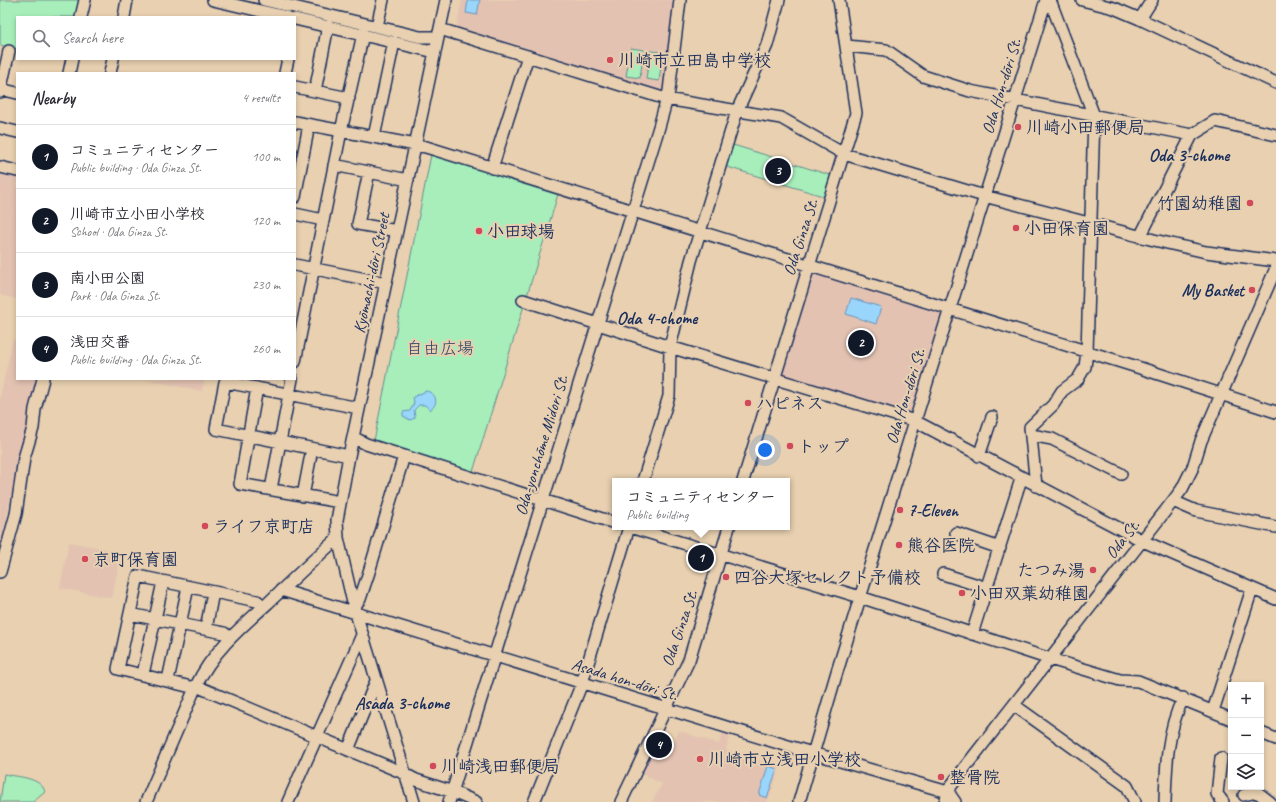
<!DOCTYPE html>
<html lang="en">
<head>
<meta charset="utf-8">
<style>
	body { margin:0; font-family:Caveat,"Klee One",sans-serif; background:#f7f7f7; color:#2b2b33 }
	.controls { position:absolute; right:12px; bottom:12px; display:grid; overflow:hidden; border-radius:0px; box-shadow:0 2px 6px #0003 }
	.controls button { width:36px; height:36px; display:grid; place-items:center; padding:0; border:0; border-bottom:1px solid #e1e1e2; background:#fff; color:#2b2b33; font:20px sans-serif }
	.you { position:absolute; left:765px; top:450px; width:14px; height:14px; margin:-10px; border:3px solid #fff; border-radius:50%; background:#1a73e8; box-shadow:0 0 0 6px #1a73e833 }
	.badge { display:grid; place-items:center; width:26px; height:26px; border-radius:50%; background:#111827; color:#fff; font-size:13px; font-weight:700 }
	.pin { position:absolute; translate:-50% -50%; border:2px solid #fff; box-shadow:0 1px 4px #0006 }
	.popup { position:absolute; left:612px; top:478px; width:178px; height:52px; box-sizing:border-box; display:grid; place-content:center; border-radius:0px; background:#fff; filter:drop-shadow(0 1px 3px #0005); font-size:13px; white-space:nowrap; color:#7c7c81 }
	.popup b { font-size:15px; color:#2b2b33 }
	.popup::after { content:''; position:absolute; left:50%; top:100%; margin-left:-8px; border:8px solid transparent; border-top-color:#fff }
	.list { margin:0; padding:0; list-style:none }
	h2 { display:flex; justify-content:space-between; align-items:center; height:52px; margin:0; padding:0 16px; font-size:17px }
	h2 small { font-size:13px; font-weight:400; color:#7c7c81 }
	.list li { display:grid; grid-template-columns:26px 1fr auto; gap:12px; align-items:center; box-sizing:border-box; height:64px; padding:0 16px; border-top:1px solid #e1e1e2 }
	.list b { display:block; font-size:15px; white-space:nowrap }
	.list p { margin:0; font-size:13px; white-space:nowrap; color:#7c7c81 }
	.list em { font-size:13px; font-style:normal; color:#7c7c81 }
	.icon { flex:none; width:22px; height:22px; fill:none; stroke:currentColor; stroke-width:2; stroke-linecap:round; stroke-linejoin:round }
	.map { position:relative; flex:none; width:1276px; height:802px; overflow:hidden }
	.search { position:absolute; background:#fff; box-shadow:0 2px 6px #0003; left:16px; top:16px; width:280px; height:44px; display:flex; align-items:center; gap:10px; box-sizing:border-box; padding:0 14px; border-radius:0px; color:#7c7c81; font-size:15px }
	.panel { position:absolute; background:#fff; box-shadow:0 2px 6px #0003; left:16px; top:72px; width:280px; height:308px; border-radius:0px }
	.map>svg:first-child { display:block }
</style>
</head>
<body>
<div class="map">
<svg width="1276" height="802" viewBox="0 0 1276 802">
	<rect width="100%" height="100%" fill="#e8d0b0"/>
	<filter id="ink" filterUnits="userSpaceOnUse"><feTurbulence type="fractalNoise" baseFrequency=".025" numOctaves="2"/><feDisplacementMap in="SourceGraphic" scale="8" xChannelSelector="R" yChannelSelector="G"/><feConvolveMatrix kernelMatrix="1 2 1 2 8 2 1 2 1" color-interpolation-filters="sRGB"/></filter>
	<g filter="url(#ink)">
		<!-- built -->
		<path fill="#e3c2b2" d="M 462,0 L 675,0 L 663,91 L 658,94 L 456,30 Z
			M 0,173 L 17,177 L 17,299 L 0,295 Z
			M 813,271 L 942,311 L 910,412 L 907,413 L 781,376 Z
			M 13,339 L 17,340 L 17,379 L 36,379 L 0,549 L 0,398 Z
			M 144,379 L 205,379 L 202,391 Z
			M 69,542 L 121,552 L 112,598 L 60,588 Z
			M 679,731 L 719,744 L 723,731 L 730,734 L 726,750 L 780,768 L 767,802 L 652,802 L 662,784 L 640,772 L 654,742 L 671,748 Z"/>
		<!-- green -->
		<path fill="#a7eeba" stroke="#618e8c" d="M 0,0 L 82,0 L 78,17 L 17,17 L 17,49 L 0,45 Z
			M 631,48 L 644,50 L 640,78 L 626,76 Z
			M 650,51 L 663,52 L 659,81 L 646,79 Z
			M 730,144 L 833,176 L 826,197 L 724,166 Z
			M 434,152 L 559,191 L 472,475 L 376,444 L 374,441 L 431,155 Z
			M 4,774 C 17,777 41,777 45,792 L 33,802 L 0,802 Z"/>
		<!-- water -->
		<path fill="#9ad6fb" stroke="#6793bc" d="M 468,0 L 480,0 L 477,15 L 466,13 Z
			M 851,298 L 881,307 L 876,324 L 846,314 Z
			M 426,391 C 437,393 439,404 430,410 L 425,405 L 419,405 L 414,410 L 415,418 L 410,420 L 403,416 L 403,412 L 410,411 L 414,403 L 413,397 Z
			M 768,766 L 777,769 L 767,798 L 759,795 Z"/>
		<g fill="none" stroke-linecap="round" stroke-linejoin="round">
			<defs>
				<path id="minor" d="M 213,0 L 287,17
					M 264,0 L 420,37 L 438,37
					M 1082,0 L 1114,8 L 1140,19 L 1276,83
					M 81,17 L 85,0
					M 124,17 L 127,0
					M 295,19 L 435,52
					M 1140,19 L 1152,0
					M 377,26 L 383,0
					M 440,29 L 666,99 L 781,118 L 844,154 L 984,196 L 1154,240 L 1206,252 L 1276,261
					M 847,46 L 886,50 L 923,76 L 970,91 L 1192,135
					M 69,73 L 72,59
					M 110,73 L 113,59
					M 285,73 L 288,59
					M 295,87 L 349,98
					M 0,89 L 17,93
					M 315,91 L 328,26
					M 0,92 L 9,51
					M 295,122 L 426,147 L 1134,366 L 1276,412
					M 0,128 L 17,132
					M 374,137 L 394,42
					M 334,165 L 408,180
					M 0,167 L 17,171
					M 492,168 L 528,56
					M 369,172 L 358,224 L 397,231
					M 295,197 L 309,125
					M 295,214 L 323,220
					M 1140,237 L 1192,135 L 1215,121 L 1276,135
					M 295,265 L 386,283
					M 523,300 L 670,347 L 915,421 L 1143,541 L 1276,599
					M 295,362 L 341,131 L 363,34
					M 257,388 L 240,484 L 340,502
					M 1031,435 L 1052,439 L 1121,474
					M 353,437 L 366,444 L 404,456 L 615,523
					M 349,456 L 216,429 L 225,382 L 359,408
					M 979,456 L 992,417
					M 643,481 L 669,396 L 670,347 L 691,261 L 737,111 L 767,45 L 779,0
					M 743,481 L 856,113 L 839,0
					M 1036,486 L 1030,427 L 1053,405 L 1062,391 L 1078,379 L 1085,367 L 1087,352 L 1094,116 L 1050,0
					M 271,489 L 292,379
					M 303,496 L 312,449
					M 1173,501 L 1196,511 L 1276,527
					M 630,527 L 860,597 L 1050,659 L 1120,680 L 1138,681 L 1231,719
					M 956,533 L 1000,548
					M 0,572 L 16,514 L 24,458 L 33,428 L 35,409 L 43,379
					M 943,574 L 987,588
					M 281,590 L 788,746 L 948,792 L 955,802
					M 354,607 L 360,599 L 369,572 L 404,456
					M 130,614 L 224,633 L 230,638
					M 206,629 L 213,592
					M 972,634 L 1021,479
					M 143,674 L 163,582
					M 168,680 L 188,587
					M 196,686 L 401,772 L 416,780 L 453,792 L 476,802
					M 195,688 L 118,669 L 138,576 L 257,601 L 264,606
					M 1014,705 L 1127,786 L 1135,802
					M 1213,711 L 1252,589
					M 1261,733 L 1276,739
					M 348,750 L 376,681
					M 1221,758 L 1217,794 L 1223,802
					M 1244,795 L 1257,792 L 1270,802
					M 146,802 L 196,686 C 212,652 240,628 268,603 C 291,581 314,559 338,538
					M 288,802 L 362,635
					M 414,802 L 354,607 L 338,538 L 337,520 L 349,456 L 446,0
					M 449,802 L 659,127 L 669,91 L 680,0
					M 534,802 L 582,683 L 629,527
					M 621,802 L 689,660 L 729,527
					M 799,802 L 836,675 L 1046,0
					M 945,802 L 951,786 L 966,766 L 1173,501 L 1182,489 L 1193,467 L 1201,441 L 1276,268
					M 1165,802 C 1166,766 1167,731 1183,698"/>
			</defs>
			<!-- minor casing -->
			<use href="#minor" stroke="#1b2f5e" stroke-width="14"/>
			<!-- minor -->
			<use href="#minor" stroke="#e8d0b0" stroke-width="11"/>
		</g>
	</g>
	<!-- markers -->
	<g fill="#d1495b" stroke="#e8d0b0" stroke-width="1.5">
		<circle cx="610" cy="60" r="4"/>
		<circle cx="1018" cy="127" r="4"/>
		<circle cx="1250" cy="203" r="4"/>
		<circle cx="1016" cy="228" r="4"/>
		<circle cx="479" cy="231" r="4"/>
		<circle cx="1252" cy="290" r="4"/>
		<circle cx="748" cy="403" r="4"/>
		<circle cx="790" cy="446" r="4"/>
		<circle cx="900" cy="510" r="4"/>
		<circle cx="205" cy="526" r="4"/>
		<circle cx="899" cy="545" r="4"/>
		<circle cx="85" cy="559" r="4"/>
		<circle cx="1093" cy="570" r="4"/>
		<circle cx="726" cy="577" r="4"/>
		<circle cx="962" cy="593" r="4"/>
		<circle cx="700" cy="759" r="4"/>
		<circle cx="433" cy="766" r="4"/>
		<circle cx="941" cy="777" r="4"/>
	</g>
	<g text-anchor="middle" stroke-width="4" stroke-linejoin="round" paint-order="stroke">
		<!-- poi labels -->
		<g font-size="17" font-weight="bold" fill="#1b2f5e" stroke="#e8d0b0" text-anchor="start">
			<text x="618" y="66">川崎市立田島中学校</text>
			<text x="1026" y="133">川崎小田郵便局</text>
			<text x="1242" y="209" text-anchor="end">竹園幼稚園</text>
			<text x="1024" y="234">小田保育園</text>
			<text x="487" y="237">小田球場</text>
			<text x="1244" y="296" text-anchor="end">My Basket</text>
			<text x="756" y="409">ハピネス</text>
			<text x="798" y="452">トップ</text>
			<text x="908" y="516">7-Eleven</text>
			<text x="213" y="532">ライフ京町店</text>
			<text x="907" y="551">熊谷医院</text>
			<text x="93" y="565">京町保育園</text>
			<text x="1085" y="576" text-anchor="end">たつみ湯</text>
			<text x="734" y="583">四谷大塚セレクト予備校</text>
			<text x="970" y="599">小田双葉幼稚園</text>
			<text x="708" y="765">川崎市立浅田小学校</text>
			<text x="441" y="772">川崎浅田郵便局</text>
			<text x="949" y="783">整骨院</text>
		</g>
		<!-- street labels -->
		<g font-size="17" fill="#1b2f5e" stroke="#e8d0b0">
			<text transform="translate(1001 86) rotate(-73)" y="6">Oda Hon-dōri St.</text>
			<text transform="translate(800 237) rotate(-72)" y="6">Oda Ginza St.</text>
			<text transform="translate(371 273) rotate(-78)" y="6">Kyōmachi-dōri Street</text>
			<text transform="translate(905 396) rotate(-73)" y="6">Oda Hon-dōri St.</text>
			<text transform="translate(541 445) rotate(-73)" y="6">Oda-yonchōme Midori St.</text>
			<text transform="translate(1122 539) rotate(-52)" y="6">Oda St.</text>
			<text transform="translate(679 628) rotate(-71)" y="6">Oda Ginza St.</text>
			<text transform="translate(625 679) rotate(17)" y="6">Asada hon-dōri St.</text>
		</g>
		<!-- park labels -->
		<g font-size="17" fill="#294267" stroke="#e8d0b0">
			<text x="440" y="354">自由広場</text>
		</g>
		<!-- neighbourhood labels -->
		<g font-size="18" font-weight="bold" fill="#1b2f5e" stroke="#e8d0b0">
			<text x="1189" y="161">Oda 3-chome</text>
			<text x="657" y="324">Oda 4-chome</text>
			<text x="402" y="709">Asada 3-chome</text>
		</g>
	</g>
</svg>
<div class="controls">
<button>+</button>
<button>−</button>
<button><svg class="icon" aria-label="layers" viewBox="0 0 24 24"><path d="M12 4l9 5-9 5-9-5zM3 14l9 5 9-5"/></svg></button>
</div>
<div class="you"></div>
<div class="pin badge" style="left:701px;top:558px">1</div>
<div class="popup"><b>コミュニティセンター</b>Public building</div>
<div class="pin badge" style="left:861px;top:343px">2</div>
<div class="pin badge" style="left:778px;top:171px">3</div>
<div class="pin badge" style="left:659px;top:745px">4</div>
<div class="search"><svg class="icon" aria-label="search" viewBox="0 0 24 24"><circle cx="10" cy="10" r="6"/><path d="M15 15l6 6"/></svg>Search here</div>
<section class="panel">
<h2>Nearby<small>4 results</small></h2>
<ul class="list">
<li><span class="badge">1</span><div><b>コミュニティセンター</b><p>Public building · Oda Ginza St.</p></div><em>100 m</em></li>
<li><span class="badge">2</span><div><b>川崎市立小田小学校</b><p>School · Oda Ginza St.</p></div><em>120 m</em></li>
<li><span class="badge">3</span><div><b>南小田公園</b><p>Park · Oda Ginza St.</p></div><em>230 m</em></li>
<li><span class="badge">4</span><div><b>浅田交番</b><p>Public building · Oda Ginza St.</p></div><em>260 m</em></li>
</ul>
</section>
</div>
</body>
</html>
